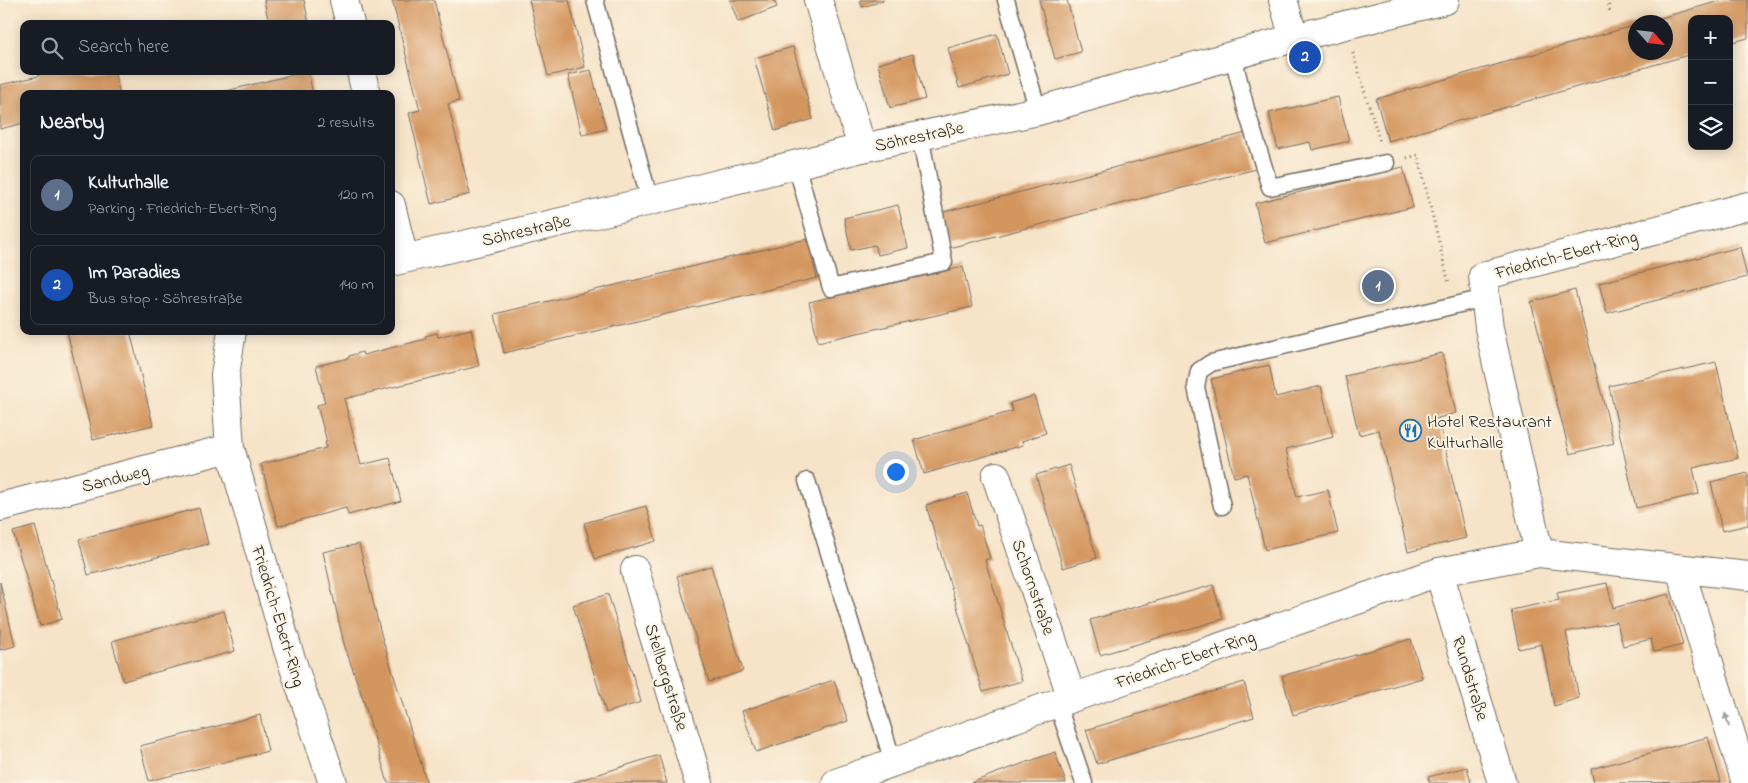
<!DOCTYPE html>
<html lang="en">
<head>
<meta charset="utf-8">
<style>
	body { margin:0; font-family:"Indie Flower",sans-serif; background:#20242c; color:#f1f3f6 }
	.controls { position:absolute; right:15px; top:15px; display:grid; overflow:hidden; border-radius:10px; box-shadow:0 2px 12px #0003 }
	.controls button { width:45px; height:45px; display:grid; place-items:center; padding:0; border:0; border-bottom:1px solid #363941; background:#171b24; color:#f1f3f6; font:25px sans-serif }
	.compass { position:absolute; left:1628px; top:15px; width:45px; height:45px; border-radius:50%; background:#171b24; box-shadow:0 2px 12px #0003; rotate:117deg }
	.you { position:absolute; left:895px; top:471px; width:18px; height:18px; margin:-12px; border:4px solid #fff; border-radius:50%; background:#1a73e8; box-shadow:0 0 0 8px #1a73e833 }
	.badge { display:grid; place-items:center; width:32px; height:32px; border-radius:50%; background:#1a73e8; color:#fff; font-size:16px; font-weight:700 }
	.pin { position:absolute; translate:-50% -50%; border:2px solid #fff; box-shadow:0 1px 5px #0006 }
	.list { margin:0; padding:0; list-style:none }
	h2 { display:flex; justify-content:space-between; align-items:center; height:65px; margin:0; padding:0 20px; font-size:21px }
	h2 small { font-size:16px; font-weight:400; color:#9ea1a6 }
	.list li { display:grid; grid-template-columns:32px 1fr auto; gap:15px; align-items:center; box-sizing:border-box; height:80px; margin:0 10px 10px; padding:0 10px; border:1px solid #363941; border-radius:10px }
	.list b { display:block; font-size:19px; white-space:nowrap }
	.list p { margin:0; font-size:16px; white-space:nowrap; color:#9ea1a6 }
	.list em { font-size:16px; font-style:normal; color:#9ea1a6 }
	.icon { flex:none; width:28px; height:28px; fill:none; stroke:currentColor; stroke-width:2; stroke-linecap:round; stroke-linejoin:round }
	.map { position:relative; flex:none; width:1748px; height:783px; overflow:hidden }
	.search { position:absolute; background:#171b24; box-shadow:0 2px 12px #0003; left:20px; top:20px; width:375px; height:55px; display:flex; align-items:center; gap:12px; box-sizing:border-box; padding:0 18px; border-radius:10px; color:#9ea1a6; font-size:19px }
	.panel { position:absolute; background:#171b24; box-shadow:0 2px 12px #0003; left:20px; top:90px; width:375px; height:245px; border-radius:10px }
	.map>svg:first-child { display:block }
</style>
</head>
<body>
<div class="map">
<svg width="1748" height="783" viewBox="0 0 1748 783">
	<rect width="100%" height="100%" fill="#fcf5e5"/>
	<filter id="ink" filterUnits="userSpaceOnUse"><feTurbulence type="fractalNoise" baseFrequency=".02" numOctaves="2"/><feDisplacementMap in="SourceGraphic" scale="10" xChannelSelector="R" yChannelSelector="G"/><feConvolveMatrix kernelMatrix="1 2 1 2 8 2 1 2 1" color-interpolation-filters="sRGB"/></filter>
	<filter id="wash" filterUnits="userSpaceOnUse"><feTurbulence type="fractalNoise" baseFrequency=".0096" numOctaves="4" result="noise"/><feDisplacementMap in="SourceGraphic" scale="20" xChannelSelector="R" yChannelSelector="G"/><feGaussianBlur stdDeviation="1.12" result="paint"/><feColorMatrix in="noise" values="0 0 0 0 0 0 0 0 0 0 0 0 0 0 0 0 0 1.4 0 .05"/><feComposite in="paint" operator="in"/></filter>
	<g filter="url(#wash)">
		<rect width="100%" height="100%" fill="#f6e3c8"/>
		<g id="blocks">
			<!-- building -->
			<path fill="#d4965f" d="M 264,0 L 304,0 L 309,24 L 269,24 Z
				M 392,0 L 434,0 L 459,101 L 448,104 L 470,194 L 431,204 L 409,113 L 420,110 Z
				M 529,0 L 569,0 L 585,67 L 548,76 Z
				M 730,0 L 774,0 L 777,7 L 738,22 Z
				M 860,0 L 883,0 L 883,1 L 862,7 Z
				M 1039,0 L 1067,0 L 1081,52 L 1055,59 Z
				M 1723,0 L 1748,0 L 1748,38 L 1729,43 L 1729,19 L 1692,19 L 1692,54 L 1388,141 L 1376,99 L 1636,25 L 1636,52 L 1666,52 L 1666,22 L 1647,22 Z
				M 997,34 L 1008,74 L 959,88 L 948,48 Z
				M 793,47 L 813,119 L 775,131 L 754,58 Z
				M 913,54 L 925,99 L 890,108 L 878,64 Z
				M 591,70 L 606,129 L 582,135 L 568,75 Z
				M 38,71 L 114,71 L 120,94 L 24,94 L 24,123 L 0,129 L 0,85 L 39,76 Z
				M 308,71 L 313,94 L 218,94 L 218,93 Z
				M 1338,97 L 1349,141 L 1312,150 L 1310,142 L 1278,149 L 1269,113 Z
				M 1246,133 L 1256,169 L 949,248 L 940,213 Z
				M 1403,167 L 1413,207 L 1265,243 L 1255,203 Z
				M 898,205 L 908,248 L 878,255 L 875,245 L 851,250 L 844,218 Z
				M 807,239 L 817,278 L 504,353 L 495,314 Z
				M 1740,247 L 1747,277 L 1607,313 L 1599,283 Z
				M 963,267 L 972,307 L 818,342 L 809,302 Z
				M 1575,290 L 1614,443 L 1570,454 L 1531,302 Z
				M 471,329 L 479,366 L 344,399 L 361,465 L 390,458 L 401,501 L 348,515 L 346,508 L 278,526 L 261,464 L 326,448 L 325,442 L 327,442 L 317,405 L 325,403 L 316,366 L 349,358 L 349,356 L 362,352 L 363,355 L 426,339 L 425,336 L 437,333 L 438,337 Z
				M 67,331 L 130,331 L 153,425 L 93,440 Z
				M 1442,353 L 1456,413 L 1438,418 L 1466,538 L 1408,552 L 1379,430 L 1359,435 L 1345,376 Z
				M 1716,362 L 1738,458 L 1693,468 L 1699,494 L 1636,508 L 1609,386 Z
				M 1269,365 L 1276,397 L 1321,386 L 1333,437 L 1286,449 L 1297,497 L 1328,490 L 1338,533 L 1265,550 L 1247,474 L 1234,477 L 1211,379 Z
				M 1034,396 L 1046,433 L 1022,441 L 1023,445 L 924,474 L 914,440 L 1013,411 L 1010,403 Z
				M 1069,465 L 1097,558 L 1063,568 L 1036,475 Z
				M 1748,473 L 1748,525 L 1722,531 L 1711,482 Z
				M 967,493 L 977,526 L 980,525 L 990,558 L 985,560 L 1022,681 L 983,692 L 926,505 Z
				M 646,506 L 656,541 L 595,559 L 584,523 Z
				M 199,508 L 208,544 L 88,575 L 79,539 Z
				M 35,526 L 62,619 L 40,626 L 13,532 Z
				M 359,544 L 381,634 L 427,783 L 388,783 L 364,702 L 344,644 L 323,552 Z
				M 711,566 L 743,671 L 709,682 L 677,576 Z
				M 0,582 L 15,646 L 0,650 Z
				M 1607,583 L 1613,608 L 1669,594 L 1683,645 L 1654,652 L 1651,639 L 1623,646 L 1617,622 L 1566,632 L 1579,698 L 1554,706 L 1542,644 L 1519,649 L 1511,610 L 1559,600 L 1557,593 Z
				M 1213,585 L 1223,619 L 1100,655 L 1090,620 Z
				M 608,594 L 641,702 L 606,713 L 573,605 Z
				M 224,611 L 235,651 L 123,681 L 112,641 Z
				M 1411,639 L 1422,678 L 1293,715 L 1282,676 Z
				M 834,680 L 848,721 L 756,752 L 742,711 Z
				M 1244,682 L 1254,717 L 1097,764 L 1086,730 Z
				M 260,715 L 268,751 L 149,781 L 140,746 Z
				M 1708,737 L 1721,782 L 1594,783 L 1591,769 Z
				M 1055,752 L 1066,783 L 971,783 L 994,774 Z
				M 659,755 L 667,783 L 571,783 Z
				M 1467,767 L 1471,783 L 1430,783 L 1428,777 Z"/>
		</g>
	</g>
	<g filter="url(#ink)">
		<use href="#blocks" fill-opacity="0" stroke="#726b62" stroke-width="1"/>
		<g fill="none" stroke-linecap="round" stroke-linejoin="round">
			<defs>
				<path id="service" d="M 595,0 L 650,201
					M 1006,0 L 1038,111
					M 1233,56 L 1246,109 L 1270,187 L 1386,163
					M 796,164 L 831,288 L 944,262 L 920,135
					M 807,481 L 893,762
					M 1222,506 L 1196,387 L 1199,371 L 1211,363 L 1485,298
					M 1057,703 L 1084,783"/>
				<path id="minor" d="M 344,0 L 350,24
					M 818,0 L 862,148
					M 1283,0 L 1294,38
					M 361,71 L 366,94
					M 391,205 L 404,259
					M 391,262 L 650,201 L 862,148 L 1038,111 L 1294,38 L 1445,0
					M 232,331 L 225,375 L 230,448 L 288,650 L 333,783
					M 996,476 L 1072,698
					M 0,507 L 230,448
					M 1539,553 L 1489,328 L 1483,276 L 1748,206
					M 1680,569 L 1746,783
					M 635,570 L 649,620 L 699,783
					M 1439,572 L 1502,783
					M 836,783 L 1057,703 L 1439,572 L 1539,553 L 1748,576"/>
			</defs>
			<!-- service casing -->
			<use href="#service" stroke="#726b62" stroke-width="19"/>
			<!-- minor casing -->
			<use href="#minor" stroke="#726b62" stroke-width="30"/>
			<!-- path -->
			<path stroke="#726b62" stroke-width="3" stroke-dasharray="1 4" stroke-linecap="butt" d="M 1608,0 L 1610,14
				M 1353,53 L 1380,142
				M 1407,158 L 1418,155 L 1449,284"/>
			<!-- service -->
			<use href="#service" stroke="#fff" stroke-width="16"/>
			<!-- minor -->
			<use href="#minor" stroke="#fff" stroke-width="28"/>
		</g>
		<!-- one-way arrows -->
		<defs><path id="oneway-solid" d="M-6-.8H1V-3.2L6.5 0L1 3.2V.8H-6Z" transform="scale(1.25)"/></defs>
		<use fill="#a0a0a0" href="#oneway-solid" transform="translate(1727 720) rotate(-107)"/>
	</g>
	<!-- icons -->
	<defs>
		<symbol id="restaurant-ring" viewBox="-11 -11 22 22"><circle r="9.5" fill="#fcf5e5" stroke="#1f6fb2" stroke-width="1.5"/><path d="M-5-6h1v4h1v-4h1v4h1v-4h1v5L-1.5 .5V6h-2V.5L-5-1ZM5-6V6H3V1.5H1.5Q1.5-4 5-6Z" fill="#1f6fb2"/></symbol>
	</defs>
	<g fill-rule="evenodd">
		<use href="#restaurant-ring" x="1398" y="418" width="25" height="25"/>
	</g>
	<g text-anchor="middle" stroke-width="4" stroke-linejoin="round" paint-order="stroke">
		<!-- street labels -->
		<g font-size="18" fill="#2b2b2b" stroke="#fcf5e5">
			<text transform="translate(919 136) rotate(-12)" y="6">Söhrestraße</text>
			<text transform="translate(526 230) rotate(-13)" y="6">Söhrestraße</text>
			<text transform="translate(1566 254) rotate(-15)" y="6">Friedrich-Ebert-Ring</text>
			<text transform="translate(115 478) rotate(-14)" y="6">Sandweg</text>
			<text transform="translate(1034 587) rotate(71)" y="6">Schornstraße</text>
			<text transform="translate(279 616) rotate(73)" y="6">Friedrich-Ebert-Ring</text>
			<text transform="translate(1185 659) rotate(-19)" y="6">Friedrich-Ebert-Ring</text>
			<text transform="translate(667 677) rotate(73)" y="6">Stellbergstraße</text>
			<text transform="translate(1471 678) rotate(73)" y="6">Rundstraße</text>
		</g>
		<!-- poi labels -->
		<g font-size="18" fill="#2b2b2b" stroke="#fcf5e5" text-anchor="start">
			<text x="1427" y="427">Hotel Restaurant<tspan x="1427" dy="21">Kulturhalle</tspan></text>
		</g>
	</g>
</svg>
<div class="controls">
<button>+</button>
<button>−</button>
<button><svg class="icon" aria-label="layers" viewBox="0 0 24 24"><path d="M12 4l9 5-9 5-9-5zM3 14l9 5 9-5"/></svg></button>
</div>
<svg class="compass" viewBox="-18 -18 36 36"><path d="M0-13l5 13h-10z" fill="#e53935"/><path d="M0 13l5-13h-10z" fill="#9ea1a6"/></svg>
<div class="you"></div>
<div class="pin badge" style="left:1378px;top:286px;background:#5c6f8a">1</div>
<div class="pin badge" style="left:1305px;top:57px;background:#1a4fb4">2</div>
<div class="search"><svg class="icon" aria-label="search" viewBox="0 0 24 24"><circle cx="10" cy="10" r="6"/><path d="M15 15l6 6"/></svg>Search here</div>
<section class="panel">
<h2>Nearby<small>2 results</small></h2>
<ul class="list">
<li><span class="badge" style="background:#5c6f8a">1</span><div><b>Kulturhalle</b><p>Parking · Friedrich-Ebert-Ring</p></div><em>120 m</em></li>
<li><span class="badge" style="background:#1a4fb4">2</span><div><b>Im Paradies</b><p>Bus stop · Söhrestraße</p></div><em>140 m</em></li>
</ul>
</section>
</div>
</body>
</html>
